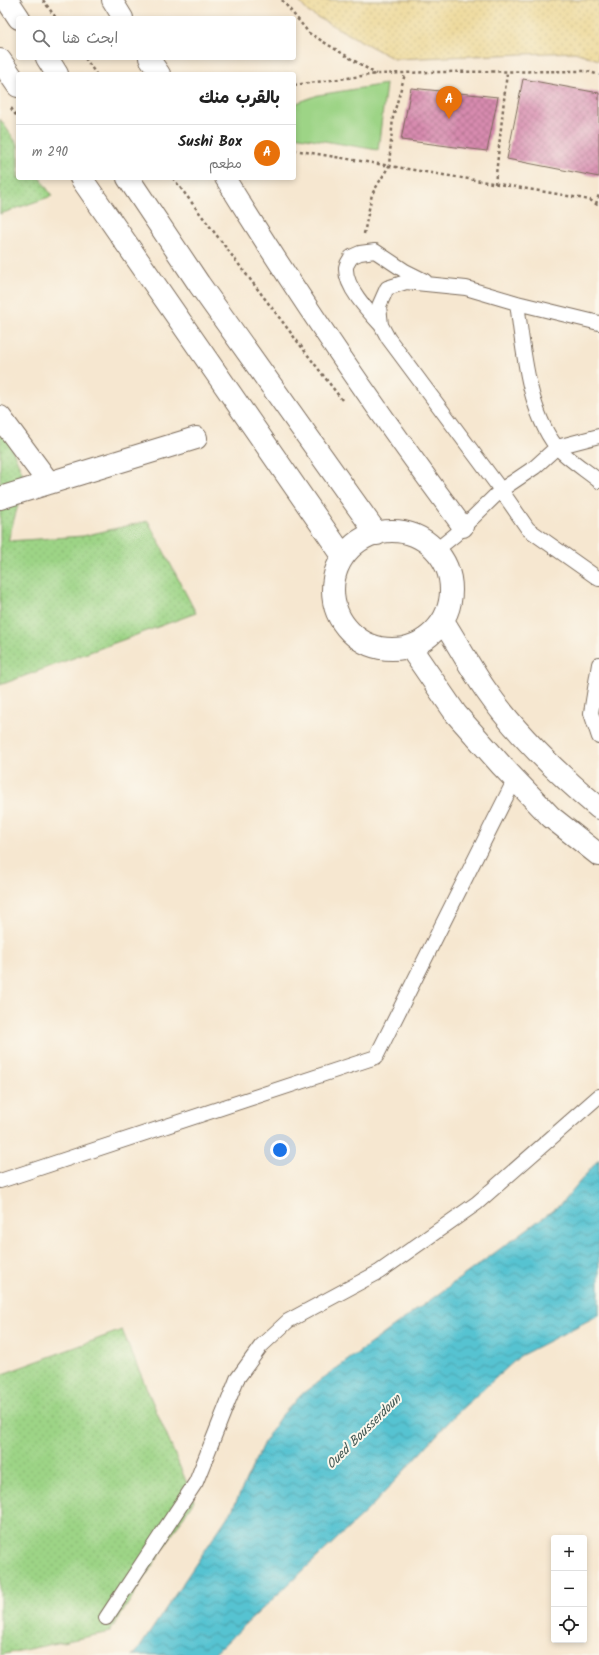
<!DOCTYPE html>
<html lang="ar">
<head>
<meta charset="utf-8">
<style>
	body { margin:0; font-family:Kalam,"Playpen Sans Arabic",sans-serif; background:#f6f6f6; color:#222; direction:rtl }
	.controls { position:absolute; right:12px; bottom:12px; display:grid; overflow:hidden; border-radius:4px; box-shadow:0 2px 6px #0003 }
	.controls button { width:36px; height:36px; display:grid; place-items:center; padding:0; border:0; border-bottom:1px solid #e0e0e0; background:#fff; color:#222; font:20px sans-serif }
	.you { position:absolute; left:280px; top:1150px; width:14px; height:14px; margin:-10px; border:3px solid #fff; border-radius:50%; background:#1a73e8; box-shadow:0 0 0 6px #1a73e833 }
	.badge { display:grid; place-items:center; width:26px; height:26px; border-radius:50%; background:#d93025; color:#fff; font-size:13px; font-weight:700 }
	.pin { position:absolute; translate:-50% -33px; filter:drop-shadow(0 1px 2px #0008) }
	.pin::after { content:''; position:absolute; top:21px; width:14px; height:12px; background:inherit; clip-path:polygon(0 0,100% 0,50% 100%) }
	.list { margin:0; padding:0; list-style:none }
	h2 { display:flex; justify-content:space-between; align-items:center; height:52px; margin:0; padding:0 16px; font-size:17px }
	h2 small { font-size:13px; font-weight:400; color:#767676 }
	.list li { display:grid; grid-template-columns:26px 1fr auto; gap:12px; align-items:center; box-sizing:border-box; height:56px; padding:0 16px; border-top:1px solid #e0e0e0 }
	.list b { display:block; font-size:15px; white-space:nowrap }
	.list p { margin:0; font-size:13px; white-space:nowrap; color:#767676 }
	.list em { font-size:13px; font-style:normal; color:#767676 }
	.icon { flex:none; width:22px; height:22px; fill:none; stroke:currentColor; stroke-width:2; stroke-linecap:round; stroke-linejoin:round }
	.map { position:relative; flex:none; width:599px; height:1655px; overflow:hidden; direction:ltr }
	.search { position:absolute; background:#fff; box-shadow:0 2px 6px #0003; left:16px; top:16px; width:280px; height:44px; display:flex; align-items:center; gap:10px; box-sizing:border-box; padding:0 14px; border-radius:4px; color:#767676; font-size:15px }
	.panel { position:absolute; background:#fff; box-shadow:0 2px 6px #0003; left:16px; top:72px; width:280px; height:108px; border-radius:4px; direction:rtl }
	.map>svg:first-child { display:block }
</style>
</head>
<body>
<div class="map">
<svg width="599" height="1655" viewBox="0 0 599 1655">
	<defs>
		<pattern id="grass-dots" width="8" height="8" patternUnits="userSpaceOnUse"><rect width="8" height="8" fill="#9dd486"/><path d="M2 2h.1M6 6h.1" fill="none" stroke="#88b673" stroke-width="1.8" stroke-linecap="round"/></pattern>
		<pattern id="sand-dots" width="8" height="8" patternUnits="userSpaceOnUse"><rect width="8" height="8" fill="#eeda9e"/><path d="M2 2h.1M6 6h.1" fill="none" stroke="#cdbb88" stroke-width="1.8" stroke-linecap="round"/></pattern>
		<pattern id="water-waves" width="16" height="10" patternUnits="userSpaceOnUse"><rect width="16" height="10" fill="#57c3d1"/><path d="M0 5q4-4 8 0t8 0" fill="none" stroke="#499fa9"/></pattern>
		<pattern id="building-cross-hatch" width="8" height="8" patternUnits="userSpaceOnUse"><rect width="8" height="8" fill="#d78baf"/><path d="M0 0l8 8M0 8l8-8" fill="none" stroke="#b0728e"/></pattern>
	</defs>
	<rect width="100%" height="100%" fill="#fbf7ec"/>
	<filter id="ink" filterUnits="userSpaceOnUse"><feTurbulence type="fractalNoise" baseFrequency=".025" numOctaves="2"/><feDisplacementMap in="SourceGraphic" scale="8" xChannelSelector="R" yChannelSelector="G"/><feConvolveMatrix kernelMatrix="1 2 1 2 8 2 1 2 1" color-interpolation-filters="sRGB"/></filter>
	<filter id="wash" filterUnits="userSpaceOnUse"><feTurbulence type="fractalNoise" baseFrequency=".012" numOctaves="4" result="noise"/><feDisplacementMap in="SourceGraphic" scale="16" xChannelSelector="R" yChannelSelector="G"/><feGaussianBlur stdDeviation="0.9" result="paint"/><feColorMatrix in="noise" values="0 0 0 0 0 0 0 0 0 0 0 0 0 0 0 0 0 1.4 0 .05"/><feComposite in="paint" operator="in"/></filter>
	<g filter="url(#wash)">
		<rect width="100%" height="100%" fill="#f6e7d0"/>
		<!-- grass -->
		<path fill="url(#grass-dots)" stroke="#6c7f52" d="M 0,119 L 18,145 L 18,178 L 40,178 L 52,196 L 0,214 Z
			M 0,419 L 25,480 L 8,541 L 83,536 L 148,521 L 196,613 L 0,685 Z
			M 122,1330 L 194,1500 L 110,1632 L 0,1655 L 0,1375 Z"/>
		<!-- sand -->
		<path fill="url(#sand-dots)" stroke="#94825e" d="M 298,0 L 599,0 L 599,60 L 575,52 L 394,59 L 308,12 Z"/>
		<!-- park -->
		<path fill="#9dd486" stroke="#6c7f52" d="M 386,84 L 378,150 L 294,136 L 294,104 L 318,95 Z"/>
		<!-- water -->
		<path fill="url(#water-waves)" stroke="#497678" d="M 599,1159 L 599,1315 L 520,1356 L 456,1414 L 371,1507 L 213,1655 L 132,1655 L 136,1653 L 232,1510 L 264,1442 L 280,1417 L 303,1393 L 560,1205 Z"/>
		<g id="blocks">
			<!-- building -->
			<path fill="url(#building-cross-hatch)" d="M 523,79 L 599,93 L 599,177 L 507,159 Z
				M 411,88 L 498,97 L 487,151 L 401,140 Z"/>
		</g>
	</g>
	<g filter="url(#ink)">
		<use href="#blocks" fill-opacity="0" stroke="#7c6c5c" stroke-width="1"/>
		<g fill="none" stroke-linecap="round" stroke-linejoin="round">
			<defs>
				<path id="service" d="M 517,303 C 523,347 528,411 556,446 C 566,458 587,471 599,481
					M 599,323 L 517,303 L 466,288 L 406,282 L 387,288 L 379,306 L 381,325 L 388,338 L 501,490 L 528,529 L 599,579
					M 381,325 C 369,312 345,287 346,268 C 346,264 350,260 351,257 L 360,253 L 375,251 L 405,271 L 425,281
					M 435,551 L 455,535 L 501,490 L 535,467 L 557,447 L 599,436
					M 599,664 L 591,713 L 599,737
					M 0,1181 L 376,1057 L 515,779
					M 106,1618 L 196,1482 L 237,1379 L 261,1346 L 288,1321 L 379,1272 L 477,1203 L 599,1096"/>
				<path id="pedestrian" d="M 112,0 L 123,18
					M 149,58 L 160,74
					M 225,178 C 299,298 379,414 463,527"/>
				<path id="minor" d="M 0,417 L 49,483
					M 0,498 L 196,438"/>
				<path id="secondary" d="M 7,0 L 19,18
					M 47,58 L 57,74
					M 0,60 L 18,86
					M 81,178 L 343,556
					M 128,178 L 199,284 L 377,534
					M333 590a59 59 0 1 1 118 0a59 59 0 1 1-118 0Z
					M 443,621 C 457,643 470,667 485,689 C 516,734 557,773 599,808
					M 410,647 L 456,714 L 502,766 L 551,817 L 599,855"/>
			</defs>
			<!-- service casing -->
			<use href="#service" stroke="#7c6c5c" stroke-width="16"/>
			<!-- pedestrian casing -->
			<use href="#pedestrian" stroke="#7c6c5c" stroke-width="22"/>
			<!-- minor casing -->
			<use href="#minor" stroke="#7c6c5c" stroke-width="24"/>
			<!-- secondary casing -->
			<use href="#secondary" stroke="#7c6c5c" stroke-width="24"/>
			<!-- path -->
			<path stroke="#7c6c5c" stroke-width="2.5" stroke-dasharray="3 3" stroke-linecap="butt" d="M 43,0 L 56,18
				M 282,0 L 309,33 L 376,74
				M 85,58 L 96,74
				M 294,85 L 377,74 L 430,72 L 587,71 L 599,75
				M 11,108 L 18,118
				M 294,150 L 546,192 L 590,200 L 599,206
				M 173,178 L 342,400
				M 495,184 L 507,72
				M 596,204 L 599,194
				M 364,234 L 372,194 L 389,166 L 393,117 L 405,74"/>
			<!-- service -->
			<use href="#service" stroke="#fff" stroke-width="14"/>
			<!-- pedestrian -->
			<use href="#pedestrian" stroke="#fff" stroke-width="20"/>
			<!-- minor -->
			<use href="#minor" stroke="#fff" stroke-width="22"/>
			<!-- secondary -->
			<use href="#secondary" stroke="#fff" stroke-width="22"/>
		</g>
	</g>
	<g text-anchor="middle" stroke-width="4" stroke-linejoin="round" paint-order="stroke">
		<!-- water labels -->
		<g font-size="13" font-style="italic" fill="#435854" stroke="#fbf7ec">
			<text transform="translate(363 1431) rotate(-45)" y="5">Oued Bousserdoun</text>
		</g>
	</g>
</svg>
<div class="controls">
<button>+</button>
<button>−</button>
<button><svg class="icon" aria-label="locate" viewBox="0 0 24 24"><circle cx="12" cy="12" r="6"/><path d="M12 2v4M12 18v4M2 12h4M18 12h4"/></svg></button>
</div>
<div class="you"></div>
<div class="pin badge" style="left:449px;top:119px;background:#e8710a">A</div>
<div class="search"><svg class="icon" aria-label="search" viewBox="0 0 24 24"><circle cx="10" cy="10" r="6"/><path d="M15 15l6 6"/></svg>ابحث هنا</div>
<section class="panel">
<h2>بالقرب منك<small></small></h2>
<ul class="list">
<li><span class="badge" style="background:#e8710a">A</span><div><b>Sushi Box</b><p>مطعم</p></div><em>290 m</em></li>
</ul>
</section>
</div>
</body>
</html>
